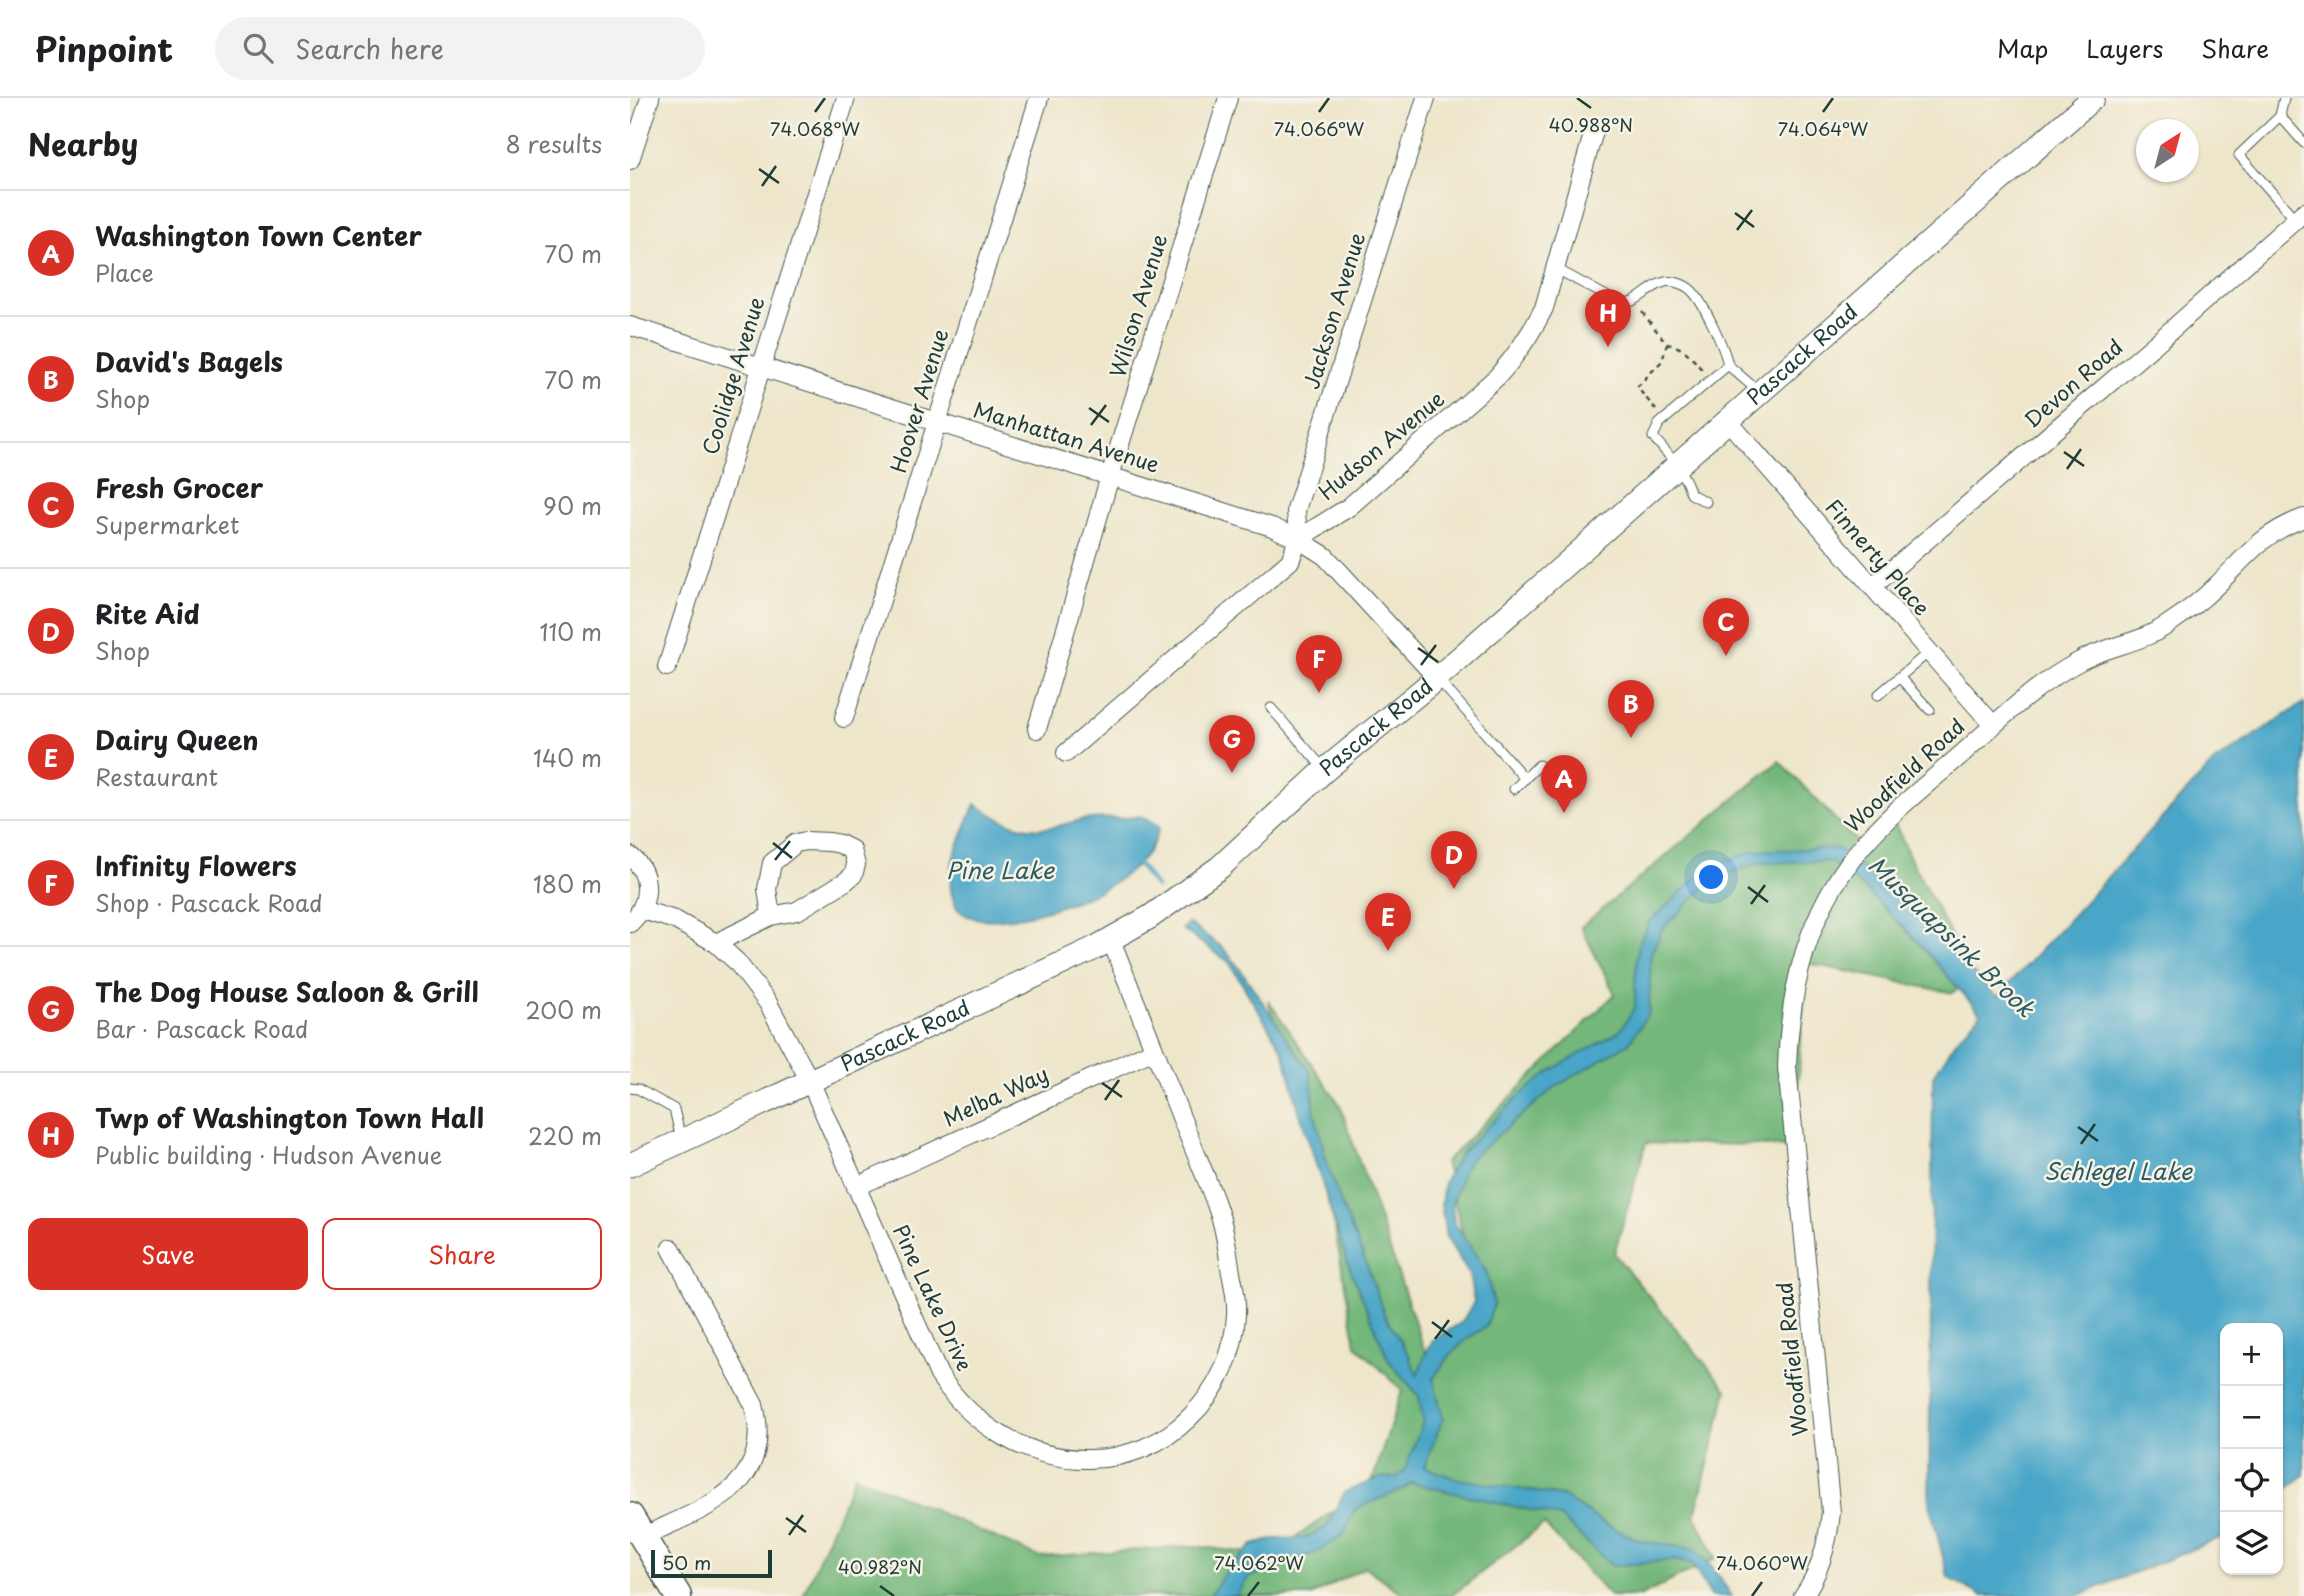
<!DOCTYPE html>
<html lang="en">
<head>
<meta charset="utf-8">
<style>
	body { margin:0; font-family:"Playpen Sans",sans-serif; background:#f2f2f2; color:#202124 }
	.controls { position:absolute; right:21px; bottom:21px; display:grid; overflow:hidden; border-radius:14px; box-shadow:0 2px 5px #0004 }
	.controls button { width:63px; height:63px; display:grid; place-items:center; padding:0; border:0; border-bottom:2px solid #e0e0e0; background:#fff; color:#202124; font:35px sans-serif }
	.compass { position:absolute; left:1506px; top:21px; width:63px; height:63px; border-radius:50%; background:#fff; box-shadow:0 2px 5px #0004; rotate:36deg }
	.scale { position:absolute; left:21px; bottom:18px; width:121px; box-sizing:border-box; padding-left:7px; border:4px solid #1f3d34; border-top:0; font-size:19px; line-height:24px; white-space:nowrap; color:#1f3d34; -webkit-text-stroke:5px #f7f3e8; paint-order:stroke }
	.you { position:absolute; left:1082px; top:780px; width:24px; height:24px; margin:-18px; border:5px solid #fff; border-radius:50%; background:#1a73e8; box-shadow:0 0 0 10px #1a73e833 }
	.badge { display:grid; place-items:center; width:46px; height:46px; border-radius:50%; background:#d93025; color:#fff; font-size:23px; font-weight:700 }
	.pin { position:absolute; translate:-50% -58px; filter:drop-shadow(0 2px 4px #0008) }
	.pin::after { content:''; position:absolute; top:37px; width:24px; height:21px; background:inherit; clip-path:polygon(0 0,100% 0,50% 100%) }
	.list { margin:0; padding:0; list-style:none }
	h2 { display:flex; justify-content:space-between; align-items:center; height:91px; margin:0; padding:0 28px; font-size:30px }
	h2 small { font-size:23px; font-weight:400; color:#757577 }
	.list li { display:grid; grid-template-columns:46px 1fr auto; gap:21px; align-items:center; box-sizing:border-box; height:126px; padding:0 28px; border-top:2px solid #e0e0e0 }
	.list b { display:block; font-size:26px; white-space:nowrap }
	.list p { margin:0; font-size:23px; white-space:nowrap; color:#757577 }
	.list em { font-size:23px; font-style:normal; color:#757577 }
	.actions { display:flex; gap:14px; padding:21px 28px }
	.actions a { flex:1; padding:16px 0; border:2px solid #d93025; border-radius:14px; text-align:center; font-size:24px; color:#d93025 }
	.actions .main { background:#d93025; color:#fff }
	.icon { flex:none; width:38px; height:38px; fill:none; stroke:currentColor; stroke-width:2; stroke-linecap:round; stroke-linejoin:round }
	.map { position:relative; flex:none; width:1674px; height:1498px; overflow:hidden }
	header { display:flex; align-items:center; gap:42px; box-sizing:border-box; height:98px; padding:0 35px; background:#fff; border-bottom:2px solid #e0e0e0 }
	header strong { font-size:33px }
	nav { display:flex; gap:38px; margin-inline-start:auto; font-size:24px }
	.search { width:490px; height:63px; background:#f2f2f2; display:flex; align-items:center; gap:18px; box-sizing:border-box; padding:0 24px; border-radius:38px; color:#757577; font-size:26px }
	main { display:flex }
	aside { flex:1; background:#fff }
	.map>svg:first-child { display:block }
</style>
</head>
<body>
<header>
<strong>Pinpoint</strong>
<div class="search"><svg class="icon" aria-label="search" viewBox="0 0 24 24"><circle cx="10" cy="10" r="6"/><path d="M15 15l6 6"/></svg>Search here</div>
<nav><a>Map</a><a>Layers</a><a>Share</a></nav>
</header>
<main>
<aside>
<h2>Nearby<small>8 results</small></h2>
<ul class="list">
<li><span class="badge">A</span><div><b>Washington Town Center</b><p>Place</p></div><em>70 m</em></li>
<li><span class="badge">B</span><div><b>David's Bagels</b><p>Shop</p></div><em>70 m</em></li>
<li><span class="badge">C</span><div><b>Fresh Grocer</b><p>Supermarket</p></div><em>90 m</em></li>
<li><span class="badge">D</span><div><b>Rite Aid</b><p>Shop</p></div><em>110 m</em></li>
<li><span class="badge">E</span><div><b>Dairy Queen</b><p>Restaurant</p></div><em>140 m</em></li>
<li><span class="badge">F</span><div><b>Infinity Flowers</b><p>Shop · Pascack Road</p></div><em>180 m</em></li>
<li><span class="badge">G</span><div><b>The Dog House Saloon &amp; Grill</b><p>Bar · Pascack Road</p></div><em>200 m</em></li>
<li><span class="badge">H</span><div><b>Twp of Washington Town Hall</b><p>Public building · Hudson Avenue</p></div><em>220 m</em></li>
</ul>
<div class="actions"><a class="main">Save</a><a>Share</a></div>
</aside>
<div class="map">
<svg width="1674" height="1498" viewBox="0 0 1674 1498">
	<rect width="100%" height="100%" fill="#f7f3e8"/>
	<filter id="ink" filterUnits="userSpaceOnUse"><feTurbulence type="fractalNoise" baseFrequency=".0143" numOctaves="2"/><feDisplacementMap in="SourceGraphic" scale="14" xChannelSelector="R" yChannelSelector="G"/><feConvolveMatrix kernelMatrix="1 2 1 2 8 2 1 2 1" color-interpolation-filters="sRGB"/></filter>
	<filter id="wash" filterUnits="userSpaceOnUse"><feTurbulence type="fractalNoise" baseFrequency=".00686" numOctaves="4" result="noise"/><feDisplacementMap in="SourceGraphic" scale="28" xChannelSelector="R" yChannelSelector="G"/><feGaussianBlur stdDeviation="1.57" result="paint"/><feColorMatrix in="noise" values="0 0 0 0 0 0 0 0 0 0 0 0 0 0 0 0 0 1.4 0 .05"/><feComposite in="paint" operator="in"/></filter>
	<g filter="url(#wash)">
		<rect width="100%" height="100%" fill="#eee6ca"/>
		<!-- forest -->
		<path fill="#73b77a" stroke="#497a57" stroke-width="2" d="M 1149,663 L 1231,748 L 1262,719 L 1281,762 L 1341,875 L 1323,895 L 1176,865 L 1164,1050 C 1115,1045 1065,1047 1016,1045 L 984,1156 L 1097,1292 L 1065,1417 L 1086,1460 L 1011,1498 L 980,1498 L 914,1426 L 821,1498 L 775,1498 L 735,1469 L 681,1498 L 173,1498 L 225,1377 L 409,1459 L 564,1448 L 626,1456 L 659,1444 L 741,1387 L 772,1292 L 726,1247 L 703,1121 L 638,902 L 710,1007 L 801,1271 L 851,1211 L 815,1064 L 985,896 L 951,829 Z"/>
		<!-- water -->
		<path fill="#4aa6c8" stroke="#34727e" stroke-width="2" d="M 1674,605 L 1674,1377 L 1648,1399 L 1648,1230 L 1595,1230 L 1595,1438 L 1447,1498 L 1352,1498 L 1318,1479 L 1299,1404 L 1303,978 L 1329,939 L 1351,916 L 1286,842 L 1234,790 L 1200,763 L 1129,765 L 1084,780 L 1033,830 L 1021,855 L 1019,914 L 999,945 L 925,989 L 841,1060 L 834,1071 L 822,1106 L 824,1124 L 856,1173 L 864,1206 L 856,1229 C 830,1243 819,1257 803,1281 L 813,1320 L 794,1369 L 824,1380 L 932,1398 L 977,1427 L 1011,1443 L 1064,1451 L 1082,1469 L 1102,1498 L 1081,1498 L 1062,1466 L 1043,1462 L 982,1468 L 930,1419 L 781,1385 L 774,1391 L 725,1411 L 715,1435 L 689,1453 L 618,1480 L 606,1498 L 581,1498 L 582,1494 L 597,1473 L 623,1447 L 644,1441 L 675,1440 L 696,1429 L 715,1394 L 750,1380 L 767,1379 L 775,1372 L 793,1323 L 789,1298 L 759,1263 L 718,1166 L 669,1013 L 654,955 L 599,864 L 552,831 L 558,825 L 592,849 L 608,868 L 681,975 L 685,1016 L 697,1066 L 712,1108 L 737,1167 L 754,1216 L 779,1257 L 787,1277 L 799,1248 L 806,1240 L 832,1224 L 844,1204 L 839,1176 L 816,1139 L 811,1106 L 814,1084 L 830,1056 L 889,998 L 922,972 L 990,933 L 1005,909 L 1005,886 L 1008,848 L 1019,824 L 1077,770 L 1123,753 L 1207,750 L 1265,796 L 1367,899 L 1584,664 Z
			M 345,706 C 369,721 393,736 423,729 C 435,727 448,721 460,721 C 477,719 494,722 510,718 L 529,729 C 523,756 501,775 478,788 C 452,804 338,845 324,804 C 312,771 333,736 345,706 Z"/>
		<g fill="none" stroke-linecap="round" stroke-linejoin="round">
			<!-- stream -->
			<path stroke="#4aa6c8" stroke-width="5" d="M 508,766 L 526,789"/>
		</g>
	</g>
	<g filter="url(#ink)">
		<g fill="none" stroke-linecap="round" stroke-linejoin="round">
			<defs>
				<path id="service" d="M 1650,18 L 1654,0
					M 1666,122 L 1609,57 L 1650,18 L 1674,45
					M 925,170 L 989,205 C 1007,207 1016,191 1032,185 C 1041,181 1055,186 1062,193 C 1074,205 1095,251 1098,267
					M 1076,404 L 1061,396 C 1054,373 1039,357 1023,339 L 1029,326 L 1098,267 L 1128,293
					M 1269,579 L 1300,612
					M 808,581 L 895,681
					M 1248,597 L 1299,554
					M 641,610 L 694,671
					M 884,691 L 909,667
					M 0,990 L 8,991 L 44,1011 L 51,1041"/>
				<path id="minor" d="M 0,62 L 20,0
					M 0,228 L 642,429 L 668,441 L 695,458 L 807,580
					M 1098,323 L 1363,627
					M 668,441 L 666,412 L 796,0
					M 1242,489 L 1539,234 L 1674,114
					M 37,569 L 216,0
					M 214,620 L 409,0
					M 407,631 L 480,378 L 598,0
					M 436,655 L 660,463 L 668,441 L 719,409 L 867,279 C 887,257 901,236 914,210 L 964,33
					M 0,758 C 23,776 20,807 0,825
					M 12,812 L 45,822 L 86,845 L 107,864 L 138,905 L 180,983 L 309,1277 C 343,1328 397,1362 459,1361 C 496,1361 533,1346 559,1320 C 588,1292 604,1257 606,1217 C 607,1202 604,1189 601,1175 C 598,1156 596,1136 590,1118 C 580,1086 565,1055 553,1024 C 529,963 505,902 481,842
					M 86,845 L 141,818 L 167,813 L 216,783 L 223,777 L 226,767 L 222,752 L 210,746 L 200,744 L 176,743 L 166,745 L 142,765 L 137,791 L 141,818
					M 226,1089 L 524,952
					M 12,1439 C 73,1410 145,1391 124,1307 L 41,1150
					M 1173,1498 C 1191,1473 1198,1445 1201,1414 L 1157,969 C 1160,888 1177,816 1229,752 C 1259,715 1298,686 1333,655 C 1369,622 1406,586 1450,563 C 1477,548 1511,545 1537,527 C 1555,515 1572,502 1587,487 C 1617,458 1632,435 1674,420"/>
				<g id="tertiary">
					<path id="s1" d="M 0,1067 L 465,850 L 520,819 L 590,769 L 695,672 L 807,580 L 1463,0"/>
				</g>
				<path id="secondary" d="M 0,1418 L 48,1498"/>
			</defs>
			<!-- service casing -->
			<use href="#service" stroke="#3e564a" stroke-width="11"/>
			<!-- minor casing -->
			<use href="#minor" stroke="#3e564a" stroke-width="20"/>
			<!-- tertiary casing -->
			<use href="#tertiary" stroke="#3e564a" stroke-width="25"/>
			<!-- secondary casing -->
			<use href="#secondary" stroke="#3e564a" stroke-width="29"/>
			<!-- path -->
			<path stroke="#3e564a" stroke-width="2.5" stroke-dasharray="5 5" stroke-linecap="butt" d="M 1012,214 L 1037,246 C 1057,250 1060,258 1073,273
				M 1026,312 L 1007,289 L 1032,263 L 1037,246"/>
			<!-- service -->
			<use href="#service" stroke="#fff" stroke-width="9"/>
			<!-- minor -->
			<use href="#minor" stroke="#fff" stroke-width="18"/>
			<!-- tertiary -->
			<use href="#tertiary" stroke="#fff" stroke-width="23"/>
			<!-- secondary -->
			<use href="#secondary" stroke="#fff" stroke-width="26"/>
		</g>
	</g>
	<!-- ticks -->
	<path fill="none" stroke="#1f3d34" stroke-width="2.5" d="M 947,0 L 961,10M 185,14 L 195,0M 689,14 L 699,0M 1193,14 L 1203,0M 129,71 L 149,85M 132,88 L 146,68M 1105,115 L 1124,129M 1107,132 L 1122,112M 459,310 L 479,324M 461,327 L 476,307M 1434,354 L 1454,368M 1437,371 L 1451,351M 788,550 L 808,564M 791,567 L 806,547M 143,745 L 162,760M 145,762 L 160,743M 1118,789 L 1138,804M 1121,806 L 1135,787M 472,985 L 492,999M 475,1002 L 489,982M 1448,1029 L 1468,1043M 1451,1046 L 1465,1026M 802,1224 L 822,1239M 805,1241 L 819,1222M 156,1420 L 176,1434M 159,1437 L 173,1417M 250,1488 L 264,1498M 618,1498 L 629,1484M 1122,1498 L 1132,1484"/>
	<g text-anchor="middle" stroke-width="5" stroke-linejoin="round" paint-order="stroke">
		<!-- street labels -->
		<g font-size="21" fill="#1f3d34" stroke="#f7f3e8">
			<text transform="translate(509 208) rotate(-73)" y="7">Wilson Avenue</text>
			<text transform="translate(705 213) rotate(-73)" y="7">Jackson Avenue</text>
			<text dy="7" stroke="none"><textPath href="#s1" startOffset="1438">Pascack Road</textPath></text>
			<text transform="translate(104 278) rotate(-73)" y="7">Coolidge Avenue</text>
			<text transform="translate(1444 286) rotate(-41)" y="7">Devon Road</text>
			<text transform="translate(290 303) rotate(-73)" y="7">Hoover Avenue</text>
			<text transform="translate(436 340) rotate(17)" y="7">Manhattan Avenue</text>
			<text transform="translate(752 348) rotate(-40)" y="7">Hudson Avenue</text>
			<text transform="translate(1247 460) rotate(49)" y="7">Finnerty Place</text>
			<text dy="7" stroke="none"><textPath href="#s1" startOffset="872">Pascack Road</textPath></text>
			<text transform="translate(1275 678) rotate(-43)" y="7">Woodfield Road</text>
			<text dy="7" stroke="none"><textPath href="#s1" startOffset="304">Pascack Road</textPath></text>
			<text transform="translate(366 999) rotate(-25)" y="7">Melba Way</text>
			<text transform="translate(302 1200) rotate(65)" y="7">Pine Lake Drive</text>
			<text transform="translate(1163 1261) rotate(-96)" y="7">Woodfield Road</text>
		</g>
		<!-- water labels -->
		<g font-size="23" font-style="italic" fill="#2c5c60" stroke="#f7f3e8">
			<text x="370" y="781">Pine Lake</text>
			<text transform="translate(1321 839) rotate(44)" y="8">Musquapsink Brook</text>
			<text x="1488" y="1082">Schlegel Lake</text>
		</g>
	</g>
	<g font-size="18" text-anchor="middle" fill="#1f3d34" stroke="#f7f3e8" stroke-width="5" stroke-linejoin="round" paint-order="stroke">
		<text x="961" y="34">40.988°N</text>
		<text x="185" y="38">74.068°W</text>
		<text x="689" y="38">74.066°W</text>
		<text x="1193" y="38">74.064°W</text>
		<text x="629" y="1472">74.062°W</text>
		<text x="1132" y="1472">74.060°W</text>
		<text x="250" y="1476">40.982°N</text>
	</g>
</svg>
<div class="controls">
<button>+</button>
<button>−</button>
<button><svg class="icon" aria-label="locate" viewBox="0 0 24 24"><circle cx="12" cy="12" r="6"/><path d="M12 2v4M12 18v4M2 12h4M18 12h4"/></svg></button>
<button><svg class="icon" aria-label="layers" viewBox="0 0 24 24"><path d="M12 4l9 5-9 5-9-5zM3 14l9 5 9-5"/></svg></button>
</div>
<svg class="compass" viewBox="-18 -18 36 36"><path d="M0-13l5 13h-10z" fill="#e53935"/><path d="M0 13l5-13h-10z" fill="#757577"/></svg>
<div class="scale">50 m</div>
<div class="you"></div>
<div class="pin badge" style="left:934px;top:715px">A</div>
<div class="pin badge" style="left:1001px;top:640px">B</div>
<div class="pin badge" style="left:1096px;top:558px">C</div>
<div class="pin badge" style="left:824px;top:791px">D</div>
<div class="pin badge" style="left:758px;top:853px">E</div>
<div class="pin badge" style="left:689px;top:595px">F</div>
<div class="pin badge" style="left:602px;top:675px">G</div>
<div class="pin badge" style="left:978px;top:249px">H</div>
</div>
</main>
</body>
</html>
